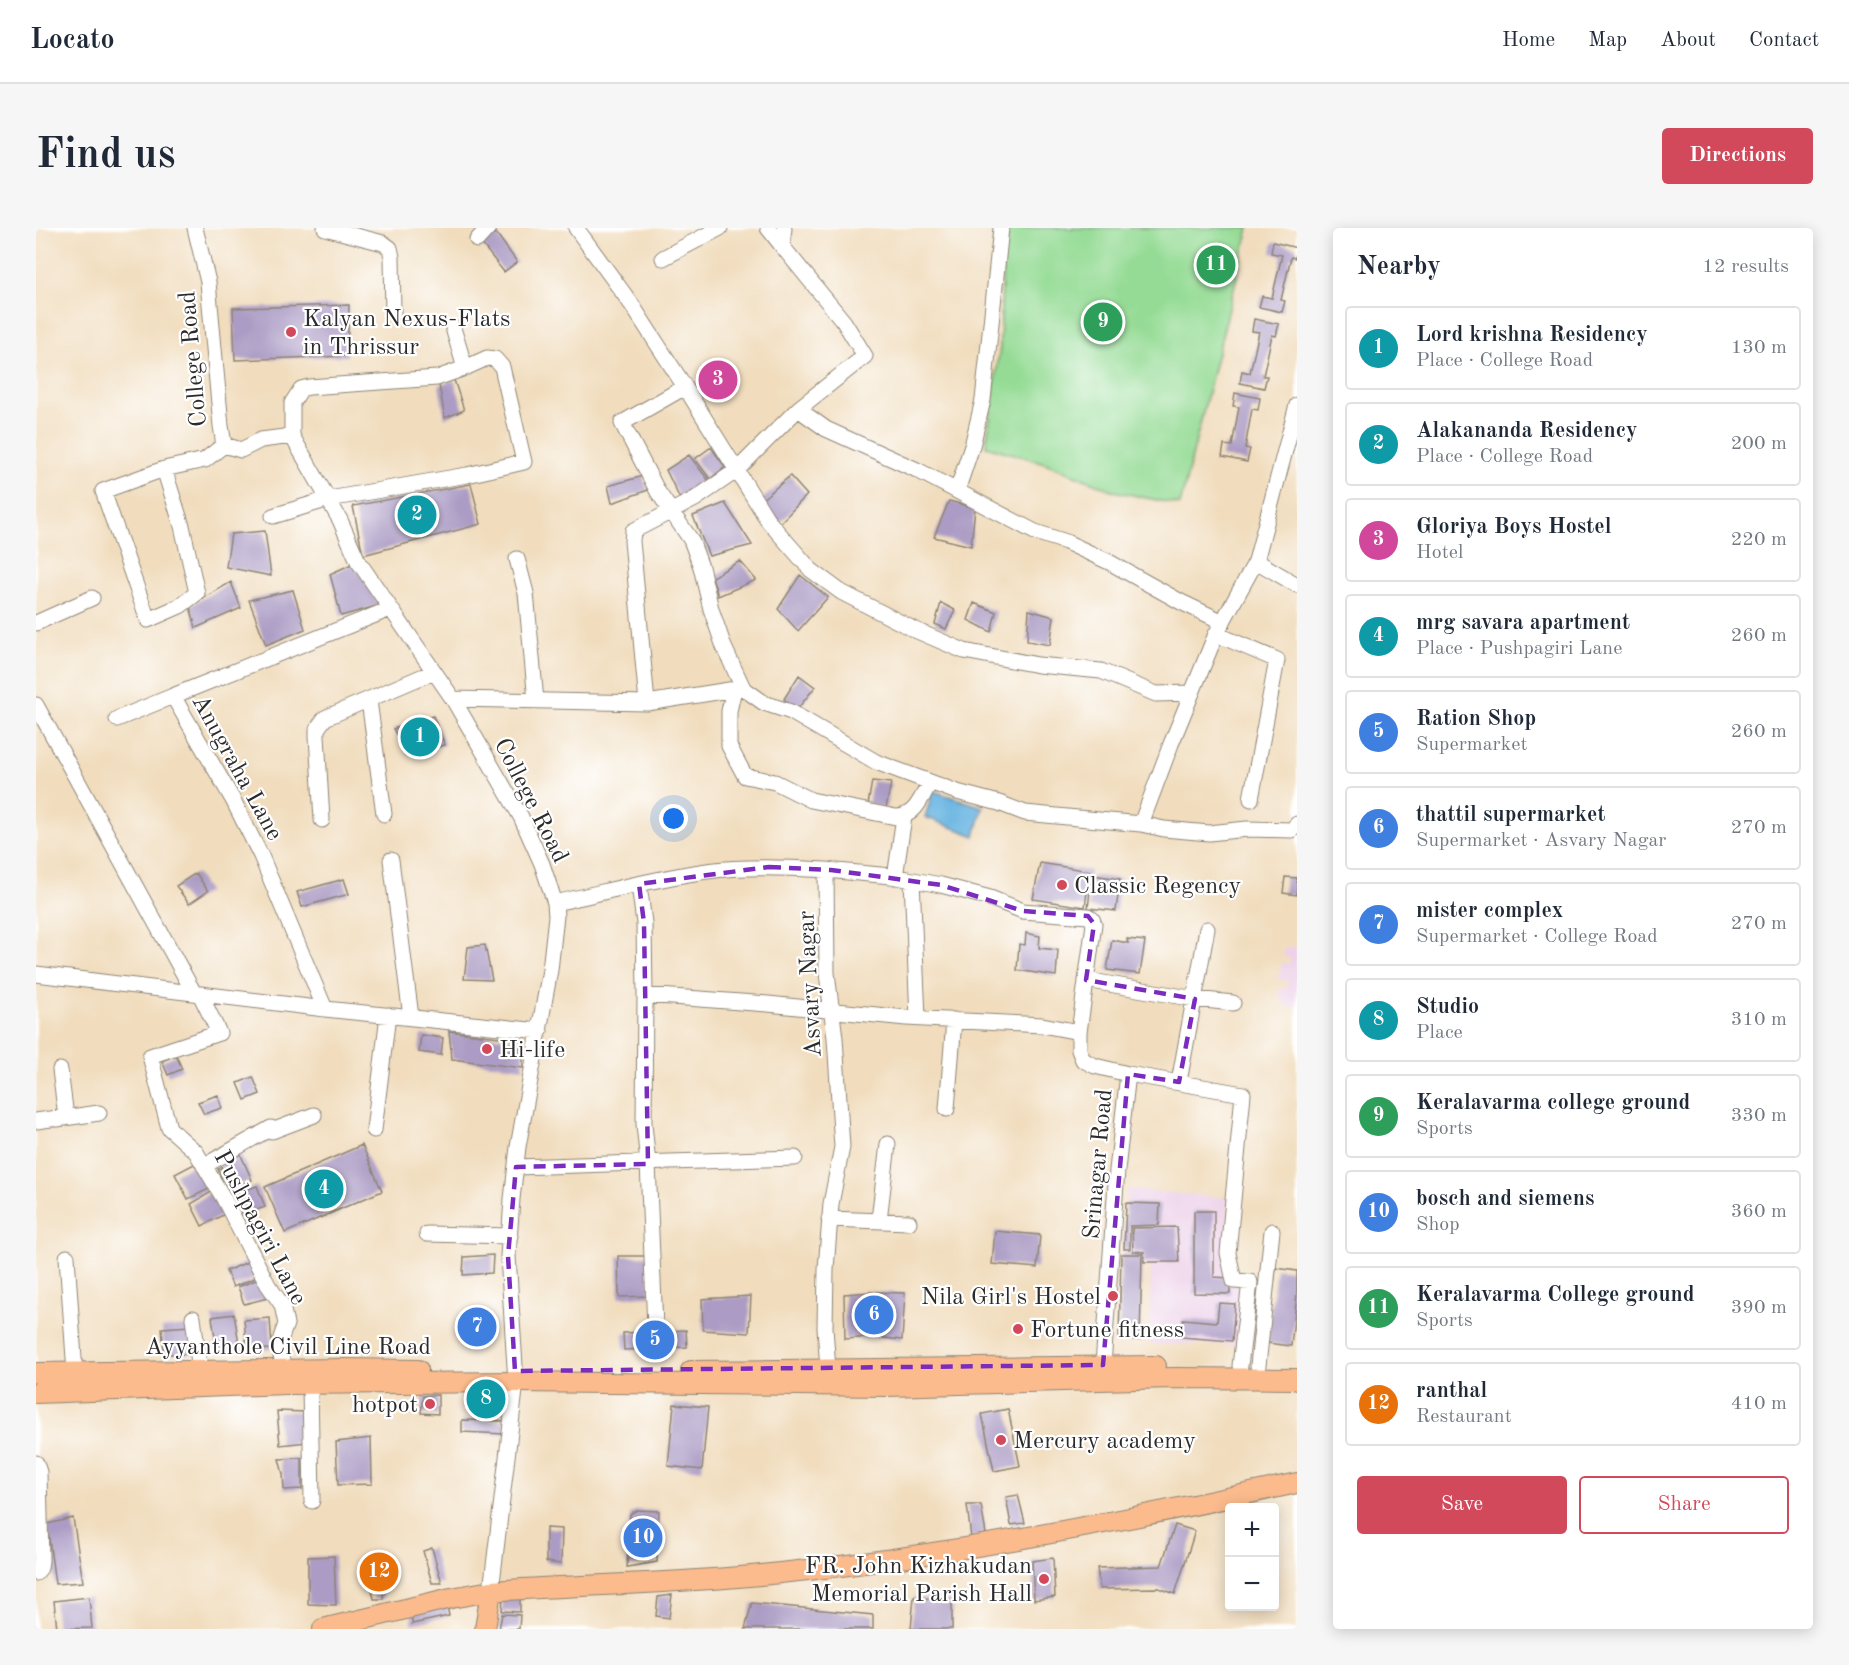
<!DOCTYPE html>
<html lang="en">
<head>
<meta charset="utf-8">
<style>
	body { margin:0; font-family:"Old Standard TT",serif; background:#f6f6f7; color:#1f2937 }
	.controls { position:absolute; right:18px; bottom:18px; display:grid; overflow:hidden; border-radius:6px; box-shadow:0 3px 15px #0003 }
	.controls button { width:54px; height:54px; display:grid; place-items:center; padding:0; border:0; border-bottom:2px solid #e0e1e3; background:#fff; color:#1f2937; font:30px sans-serif }
	.you { position:absolute; left:638px; top:591px; width:21px; height:21px; margin:-15px; border:4px solid #fff; border-radius:50%; background:#1a73e8; box-shadow:0 0 0 9px #1a73e833 }
	.badge { display:grid; place-items:center; width:39px; height:39px; border-radius:50%; background:#d1495b; color:#fff; font-size:20px; font-weight:700 }
	.pin { position:absolute; translate:-50% -50%; border:3px solid #fff; box-shadow:0 2px 6px #0006 }
	.list { margin:0; padding:0; list-style:none }
	h2 { display:flex; justify-content:space-between; align-items:center; height:78px; margin:0; padding:0 24px; font-size:26px }
	h2 small { font-size:20px; font-weight:400; color:#747a83 }
	.list li { display:grid; grid-template-columns:39px 1fr auto; gap:18px; align-items:center; box-sizing:border-box; height:84px; margin:0 12px 12px; padding:0 12px; border:2px solid #e0e1e3; border-radius:6px }
	.list b { display:block; font-size:22px; white-space:nowrap }
	.list p { margin:0; font-size:20px; white-space:nowrap; color:#747a83 }
	.list em { font-size:20px; font-style:normal; color:#747a83 }
	.actions { display:flex; gap:12px; padding:18px 24px }
	.actions a { flex:1; padding:14px 0; border:2px solid #d1495b; border-radius:6px; text-align:center; font-size:21px; color:#d1495b }
	.actions .main { background:#d1495b; color:#fff }
	.map { position:relative; flex:none; width:1261px; height:1401px; overflow:hidden; border-radius:6px }
	header { display:flex; align-items:center; gap:36px; box-sizing:border-box; height:84px; padding:0 30px; background:#fff; border-bottom:2px solid #e0e1e3 }
	header strong { font-size:28px }
	nav { display:flex; gap:33px; margin-inline-start:auto; font-size:21px }
	.intro { display:flex; align-items:center; justify-content:space-between; box-sizing:border-box; height:144px; padding:0 36px }
	h1 { margin:0; font-size:42px }
	.button { padding:15px 27px; border-radius:6px; background:#d1495b; color:#fff; font-size:21px; font-weight:700 }
	main { display:flex; gap:36px; padding:0 36px }
	aside { flex:1; background:#fff; border-radius:6px; box-shadow:0 3px 15px #0003 }
	.map>svg:first-child { display:block }
</style>
</head>
<body>
<header>
<strong>Locato</strong>
<nav><a>Home</a><a>Map</a><a>About</a><a>Contact</a></nav>
</header>
<div class="intro"><h1>Find us</h1><a class="button">Directions</a></div>
<main>
<div class="map">
<svg width="1261" height="1401" viewBox="0 0 1261 1401">
	<rect width="100%" height="100%" fill="#fff"/>
	<filter id="ink" filterUnits="userSpaceOnUse"><feTurbulence type="fractalNoise" baseFrequency=".0167" numOctaves="2"/><feDisplacementMap in="SourceGraphic" scale="12" xChannelSelector="R" yChannelSelector="G"/><feConvolveMatrix kernelMatrix="1 2 1 2 8 2 1 2 1" color-interpolation-filters="sRGB"/></filter>
	<filter id="wash" filterUnits="userSpaceOnUse"><feTurbulence type="fractalNoise" baseFrequency=".008" numOctaves="4" result="noise"/><feDisplacementMap in="SourceGraphic" scale="24" xChannelSelector="R" yChannelSelector="G"/><feGaussianBlur stdDeviation="1.35" result="paint"/><feColorMatrix in="noise" values="0 0 0 0 0 0 0 0 0 0 0 0 0 0 0 0 0 1.4 0 .05"/><feComposite in="paint" operator="in"/></filter>
	<g filter="url(#wash)">
		<rect width="100%" height="100%" fill="#f1ddbe"/>
		<!-- built -->
		<path fill="#edd1e9" d="M 1249,719 L 1261,719 L 1261,779 L 1249,777 L 1249,770 L 1242,770 L 1245,760 L 1251,761 L 1252,753 L 1243,752 L 1246,735 L 1254,736 L 1254,730 L 1247,729 Z
			M 1091,961 L 1193,970 L 1189,1026 L 1208,1057 L 1202,1117 L 1113,1116 L 1115,1039 L 1108,1038 L 1106,1026 L 1086,1024 Z"/>
		<!-- green -->
		<path fill="#95db95" stroke="#608360" stroke-width="1.5" d="M 974,0 L 1213,0 L 1144,277 L 1078,263 L 1009,235 L 950,218 L 964,119 L 967,23 Z"/>
		<!-- water -->
		<path fill="#68b4e1" stroke="#4a7086" stroke-width="1.5" d="M 897,563 L 947,579 L 939,608 L 889,589 Z"/>
		<g id="blocks">
			<!-- building -->
			<path fill="#ac9cc5" d="M 460,5 L 481,34 L 468,44 L 445,15 Z
				M 1237,14 L 1261,20 L 1259,30 L 1255,29 L 1245,72 L 1249,73 L 1246,84 L 1223,79 L 1226,68 L 1236,70 L 1246,27 L 1235,25 Z
				M 313,77 L 311,128 L 199,132 L 197,80 Z
				M 1218,91 L 1243,96 L 1240,108 L 1236,107 L 1227,148 L 1231,148 L 1228,160 L 1204,155 L 1206,143 L 1214,145 L 1223,104 L 1216,103 Z
				M 418,152 L 428,182 L 409,190 L 403,157 Z
				M 1199,165 L 1224,170 L 1222,182 L 1216,181 L 1209,220 L 1214,221 L 1211,234 L 1186,229 L 1188,217 L 1196,218 L 1203,179 L 1197,178 Z
				M 675,219 L 689,239 L 674,251 L 659,231 Z
				M 653,227 L 673,253 L 644,271 L 630,242 Z
				M 607,248 L 612,262 L 576,275 L 572,258 Z
				M 754,248 L 771,267 L 743,296 L 724,273 Z
				M 435,256 L 445,296 L 327,327 L 317,278 Z
				M 913,273 L 939,280 L 935,318 L 898,309 Z
				M 689,275 L 716,317 L 673,328 L 657,288 Z
				M 229,303 L 235,348 L 190,339 L 195,306 Z
				M 704,333 L 720,352 L 682,368 L 676,349 Z
				M 318,335 L 344,377 L 305,388 L 294,346 Z
				M 764,347 L 792,369 L 762,403 L 742,381 Z
				M 195,354 L 205,380 L 160,400 L 154,378 Z
				M 257,362 L 269,401 L 230,417 L 213,372 Z
				M 905,375 L 919,382 L 910,401 L 899,396 Z
				M 938,375 L 960,384 L 955,404 L 932,392 Z
				M 993,382 L 1018,389 L 1014,417 L 991,413 Z
				M 763,447 L 779,459 L 760,483 L 748,471 Z
				M 397,488 L 409,517 L 372,526 L 357,501 Z
				M 836,553 L 855,555 L 850,580 L 832,577 Z
				M 1004,635 L 1054,643 L 1049,679 L 997,671 Z
				M 160,645 L 172,663 L 153,676 L 140,658 Z
				M 1056,647 L 1084,651 L 1080,683 L 1052,680 Z
				M 1249,649 L 1261,650 L 1261,667 L 1247,665 Z
				M 308,651 L 313,666 L 266,679 L 261,664 Z
				M 990,705 L 1004,708 L 1003,720 L 1022,722 L 1020,748 L 981,742 L 983,716 L 989,717 Z
				M 1091,711 L 1109,713 L 1104,746 L 1071,742 L 1076,712 L 1092,715 Z
				M 449,717 L 456,752 L 428,751 L 432,719 Z
				M 413,803 L 487,812 L 487,840 L 416,831 Z
				M 385,807 L 407,810 L 405,827 L 383,824 Z
				M 140,827 L 146,841 L 132,847 L 126,833 Z
				M 217,849 L 224,866 L 209,872 L 202,855 Z
				M 182,867 L 186,880 L 168,886 L 162,874 Z
				M 326,917 L 346,963 L 249,1005 L 229,959 Z
				M 204,925 L 216,952 L 195,959 L 193,955 L 188,957 L 182,941 L 186,940 L 183,934 Z
				M 160,935 L 173,961 L 152,971 L 139,946 Z
				M 221,958 L 229,979 L 207,987 L 198,966 Z
				M 177,963 L 189,986 L 166,998 L 155,976 Z
				M 1090,975 L 1124,976 L 1123,997 L 1094,998 L 1094,1021 L 1088,1021 Z
				M 1158,983 L 1178,983 L 1178,1049 L 1194,1050 L 1194,1066 L 1158,1065 Z
				M 1141,999 L 1143,1034 L 1108,1034 L 1108,1024 L 1097,1023 L 1096,1000 Z
				M 959,1003 L 1004,1007 L 1001,1040 L 956,1036 Z
				M 1085,1026 L 1106,1026 L 1104,1112 L 1083,1111 Z
				M 457,1027 L 456,1045 L 427,1047 L 428,1029 Z
				M 582,1028 L 613,1028 L 614,1068 L 583,1069 Z
				M 214,1033 L 221,1049 L 197,1059 L 190,1043 Z
				M 1240,1040 L 1261,1043 L 1261,1065 L 1255,1118 L 1231,1115 Z
				M 225,1050 L 232,1070 L 208,1076 L 202,1059 Z
				M 836,1064 L 869,1065 L 866,1112 L 838,1109 L 809,1111 L 808,1066 Z
				M 715,1068 L 713,1105 L 667,1102 L 666,1071 Z
				M 1183,1075 L 1199,1076 L 1196,1113 L 1145,1109 L 1147,1091 L 1181,1094 Z
				M 198,1086 L 204,1121 L 181,1123 L 176,1089 Z
				M 234,1090 L 236,1121 L 211,1122 L 208,1092 Z
				M 154,1098 L 158,1126 L 128,1126 L 126,1100 Z
				M 650,1102 L 651,1119 L 588,1122 L 587,1105 Z
				M 431,1163 L 471,1166 L 470,1179 L 430,1176 Z
				M 402,1167 L 402,1186 L 385,1185 L 387,1168 Z
				M 638,1176 L 672,1179 L 666,1242 L 632,1238 Z
				M 972,1181 L 984,1238 L 958,1243 L 946,1186 Z
				M 241,1183 L 270,1184 L 271,1214 L 244,1217 Z
				M 426,1192 L 470,1193 L 469,1206 L 426,1204 Z
				M 335,1210 L 336,1256 L 302,1257 L 300,1214 Z
				M 266,1230 L 266,1261 L 248,1262 L 247,1246 L 243,1231 Z
				M 982,1267 L 989,1295 L 975,1297 L 970,1269 Z
				M 931,1277 L 945,1277 L 950,1306 L 935,1310 Z
				M 601,1282 L 623,1283 L 621,1334 L 591,1339 L 594,1286 Z
				M 37,1290 L 47,1354 L 19,1356 L 11,1296 Z
				M 1139,1297 L 1159,1303 L 1139,1366 L 1123,1360 L 1064,1361 L 1061,1340 L 1125,1338 Z
				M 510,1300 L 526,1301 L 525,1336 L 510,1334 Z
				M 396,1320 L 406,1355 L 396,1355 L 387,1323 Z
				M 341,1327 L 351,1327 L 356,1357 L 348,1359 L 347,1371 L 338,1371 L 329,1331 Z
				M 298,1328 L 300,1377 L 272,1376 L 272,1329 Z
				M 1017,1330 L 1019,1369 L 998,1372 L 996,1333 Z
				M 636,1367 L 633,1390 L 620,1388 L 622,1369 Z
				M 53,1369 L 56,1400 L 21,1401 L 18,1373 Z
				M 467,1369 L 484,1370 L 484,1384 L 466,1383 Z
				M 878,1369 L 916,1373 L 916,1401 L 875,1401 Z
				M 716,1375 L 837,1387 L 837,1401 L 709,1401 Z
				M 411,1377 L 413,1388 L 376,1396 L 376,1384 Z
				M 466,1386 L 484,1387 L 483,1401 L 463,1401 Z"/>
		</g>
	</g>
	<g filter="url(#ink)">
		<use href="#blocks" fill-opacity="0" stroke="#8e8474" stroke-width="1.5"/>
		<g fill="none" stroke-linecap="round" stroke-linejoin="round">
			<defs>
				<path id="minor" d="M 159,0 L 172,54 L 185,198 L 188,217 L 205,222 L 225,212 L 256,208 L 304,292 L 322,333 L 417,471 L 485,589 L 506,636 L 519,675 L 520,688 L 514,742 L 482,919 L 476,971 L 472,1028 L 480,1154 L 455,1363
					M 289,0 L 347,15 L 354,20 L 356,29 L 357,85
					M 540,0 L 596,77 L 649,159 L 733,294 L 775,342 L 805,364 L 879,402 L 928,423 L 1002,437 L 1065,443 L 1120,466 L 1156,465
					M 732,0 L 746,18
					M 748,0 L 746,18 L 808,94 L 829,128 L 762,181
					M 441,12 L 452,0
					M 627,30 L 684,0
					M 649,159 L 586,195 L 622,264 L 655,312 L 665,339 L 675,381 L 688,419 L 707,460 L 728,475 L 755,484 L 840,534 L 921,564 L 963,575 L 989,585 L 1105,596
					M 256,208 L 256,175 L 265,161 L 273,159 L 401,150 L 429,140 L 417,100
					M 128,241 L 146,298 L 161,365 L 144,378 L 112,392 L 67,263 L 128,241 L 169,232 L 188,217
					M 921,263 L 936,218 L 947,172 L 965,0
					M 237,288 L 293,271 L 431,247 L 488,234 L 466,139 L 459,131 L 451,130 L 429,140
					M 481,331 L 490,365 L 500,473
					M 1220,333 L 1261,177
					M 1261,357 L 1220,333 L 1180,406 L 1135,516 L 1105,596 L 1128,601 L 1173,605 L 1211,601 L 1256,602 L 1261,596
					M 0,395 L 56,370
					M 1180,406 L 1241,432 L 1215,571
					M 698,461 L 693,483 L 693,518 L 709,548 L 739,554 L 775,572 L 860,589 C 879,589 886,569 894,554
					M 417,471 L 611,475 L 706,460
					M 333,472 L 348,586
					M 611,475 L 596,313 L 597,303 L 659,271 L 700,243 L 762,181 L 790,201 L 881,242 L 999,304 L 1030,314 L 1073,334 L 1145,374 L 1187,394
					M 0,477 L 158,765
					M 81,491 L 137,468
					M 286,592 L 281,508 L 281,501 L 289,490 L 397,444
					M 355,632 L 375,789
					M 790,642 L 855,648 L 905,657 L 954,670 L 987,683 L 1052,688 L 1056,691 L 1058,696 L 1043,804
					M 859,649 L 868,589
					M 876,652 L 882,790
					M 603,656 L 608,695 L 609,767
					M 519,675 C 569,664 620,650 671,643 C 711,638 750,640 790,642 L 791,745 L 799,810 L 806,919 L 795,976 L 790,1041 L 789,1100 L 792,1141
					M 0,746 L 289,781 L 504,803
					M 1050,752 L 1159,771 L 1197,775
					M 164,766 L 183,805 L 114,828 L 133,900 L 160,924 L 188,971 L 232,1057 L 246,1077 L 250,1096 L 245,1110 L 244,1123 L 248,1142
					M 289,781 L 225,628 L 197,572 L 137,468 L 354,381
					M 1092,846 L 1207,866 L 1192,1025 L 1198,1053 L 1214,1054 L 1204,1138
					M 1143,854 L 1171,701
					M 911,881 L 918,792
					M 21,891 L 63,885
					M 0,893 L 30,889 L 24,842
					M 338,902 L 352,787
					M 168,938 L 235,900 L 236,903 L 278,887
					M 480,939 L 759,930
					M 793,991 L 873,994
					M 843,992 L 852,916
					M 391,1006 L 474,1008
					M 31,1029 L 39,1145
					M 157,1090 L 164,1143
					M 619,1099 L 612,936 L 608,896 L 609,767 L 732,776 L 870,790 L 1006,797 L 1043,804 L 1043,822 L 1047,832 L 1059,838 L 1092,846 L 1081,942 L 1067,1137
					M 1222,1138 L 1236,1003
					M 274,1156 L 276,1273
					M 0,1235 L 3,1244 L 5,1332 L 4,1340 L 0,1345"/>
				<path id="major" d="M 655,1143 L 1120,1138
					M 0,1145 L 305,1141 L 382,1142
					M 0,1165 L 250,1156 L 480,1154 L 850,1158 L 1137,1150 L 1261,1151
					M 287,1401 L 415,1370 L 455,1363 C 551,1356 648,1356 744,1345 C 918,1327 1090,1292 1261,1255
					M 449,1401 L 455,1363"/>
			</defs>
			<!-- minor casing -->
			<use href="#minor" stroke="#8e8474" stroke-width="17"/>
			<!-- major casing -->
			<use href="#major" stroke="#8e8474" stroke-width="22"/>
			<!-- minor -->
			<use href="#minor" stroke="#fff" stroke-width="15"/>
			<!-- major -->
			<use href="#major" stroke="#fbbb8d" stroke-width="20"/>
		</g>
	</g>
	<!-- marked area -->
	<path fill="none" stroke="#7b2cbf" stroke-width="4.5" stroke-dasharray="12 8" stroke-linejoin="round" d="M 733,639 L 795,642 L 905,657 L 987,683 L 1052,688 L 1058,696 L 1050,752 L 1159,771 L 1143,854 L 1092,846 L 1067,1137 L 479,1143 L 472,1028 L 480,939 L 612,936 L 608,695 L 603,656 Z"/>
	<!-- markers -->
	<g fill="#d1495b" stroke="#fff" stroke-width="2">
		<circle cx="255" cy="104" r="6"/>
		<circle cx="1026" cy="657" r="6"/>
		<circle cx="451" cy="821" r="6"/>
		<circle cx="1077" cy="1068" r="6"/>
		<circle cx="982" cy="1101" r="6"/>
		<circle cx="394" cy="1176" r="6"/>
		<circle cx="965" cy="1212" r="6"/>
		<circle cx="1008" cy="1351" r="6"/>
	</g>
	<g text-anchor="middle" stroke-width="4.5" stroke-linejoin="round" paint-order="stroke">
		<!-- poi labels -->
		<g font-size="24" fill="#2b2b2b" stroke="#fff" text-anchor="start">
			<text x="267" y="98">Kalyan Nexus-Flats<tspan x="267" dy="28">in Thrissur</tspan></text>
			<text x="1038" y="665">Classic Regency</text>
			<text x="463" y="829">Hi-life</text>
			<text x="1065" y="1076" text-anchor="end">Nila Girl's Hostel</text>
			<text x="994" y="1109">Fortune fitness</text>
			<text x="382" y="1184" text-anchor="end">hotpot</text>
			<text x="977" y="1220">Mercury academy</text>
			<text x="996" y="1345" text-anchor="end">FR. John Kizhakudan<tspan x="996" dy="28">Memorial Parish Hall</tspan></text>
		</g>
		<!-- street labels -->
		<g font-size="24" fill="#2b2b2b" stroke="#fff">
			<text transform="translate(156 131) rotate(-95)" y="8">College Road</text>
			<text transform="translate(202 539) rotate(61)" y="8">Anugraha Lane</text>
			<text transform="translate(496 572) rotate(63)" y="8">College Road</text>
			<text transform="translate(773 756) rotate(-93)" y="8">Asvary Nagar</text>
			<text transform="translate(1061 936) rotate(-85)" y="8">Srinagar Road</text>
			<text transform="translate(225 999) rotate(62)" y="8">Pushpagiri Lane</text>
			<text x="252" y="1126">Ayyanthole Civil Line Road</text>
		</g>
	</g>
</svg>
<div class="controls">
<button>+</button>
<button>−</button>
</div>
<div class="you"></div>
<div class="pin badge" style="left:384px;top:509px;background:#0f9aa8">1</div>
<div class="pin badge" style="left:381px;top:287px;background:#0f9aa8">2</div>
<div class="pin badge" style="left:682px;top:152px;background:#d1479c">3</div>
<div class="pin badge" style="left:288px;top:961px;background:#0f9aa8">4</div>
<div class="pin badge" style="left:619px;top:1112px;background:#3f7fe0">5</div>
<div class="pin badge" style="left:838px;top:1087px;background:#3f7fe0">6</div>
<div class="pin badge" style="left:441px;top:1099px;background:#3f7fe0">7</div>
<div class="pin badge" style="left:450px;top:1171px;background:#0f9aa8">8</div>
<div class="pin badge" style="left:1067px;top:94px;background:#2e9e5b">9</div>
<div class="pin badge" style="left:607px;top:1310px;background:#3f7fe0">10</div>
<div class="pin badge" style="left:1180px;top:37px;background:#2e9e5b">11</div>
<div class="pin badge" style="left:343px;top:1344px;background:#e8710a">12</div>
</div>
<aside>
<h2>Nearby<small>12 results</small></h2>
<ul class="list">
<li><span class="badge" style="background:#0f9aa8">1</span><div><b>Lord krishna Residency</b><p>Place · College Road</p></div><em>130 m</em></li>
<li><span class="badge" style="background:#0f9aa8">2</span><div><b>Alakananda Residency</b><p>Place · College Road</p></div><em>200 m</em></li>
<li><span class="badge" style="background:#d1479c">3</span><div><b>Gloriya Boys Hostel</b><p>Hotel</p></div><em>220 m</em></li>
<li><span class="badge" style="background:#0f9aa8">4</span><div><b>mrg savara apartment</b><p>Place · Pushpagiri Lane</p></div><em>260 m</em></li>
<li><span class="badge" style="background:#3f7fe0">5</span><div><b>Ration Shop</b><p>Supermarket</p></div><em>260 m</em></li>
<li><span class="badge" style="background:#3f7fe0">6</span><div><b>thattil supermarket</b><p>Supermarket · Asvary Nagar</p></div><em>270 m</em></li>
<li><span class="badge" style="background:#3f7fe0">7</span><div><b>mister complex</b><p>Supermarket · College Road</p></div><em>270 m</em></li>
<li><span class="badge" style="background:#0f9aa8">8</span><div><b>Studio</b><p>Place</p></div><em>310 m</em></li>
<li><span class="badge" style="background:#2e9e5b">9</span><div><b>Keralavarma college ground</b><p>Sports</p></div><em>330 m</em></li>
<li><span class="badge" style="background:#3f7fe0">10</span><div><b>bosch and siemens</b><p>Shop</p></div><em>360 m</em></li>
<li><span class="badge" style="background:#2e9e5b">11</span><div><b>Keralavarma College ground</b><p>Sports</p></div><em>390 m</em></li>
<li><span class="badge" style="background:#e8710a">12</span><div><b>ranthal</b><p>Restaurant</p></div><em>410 m</em></li>
</ul>
<div class="actions"><a class="main">Save</a><a>Share</a></div>
</aside>
</main>
</body>
</html>
